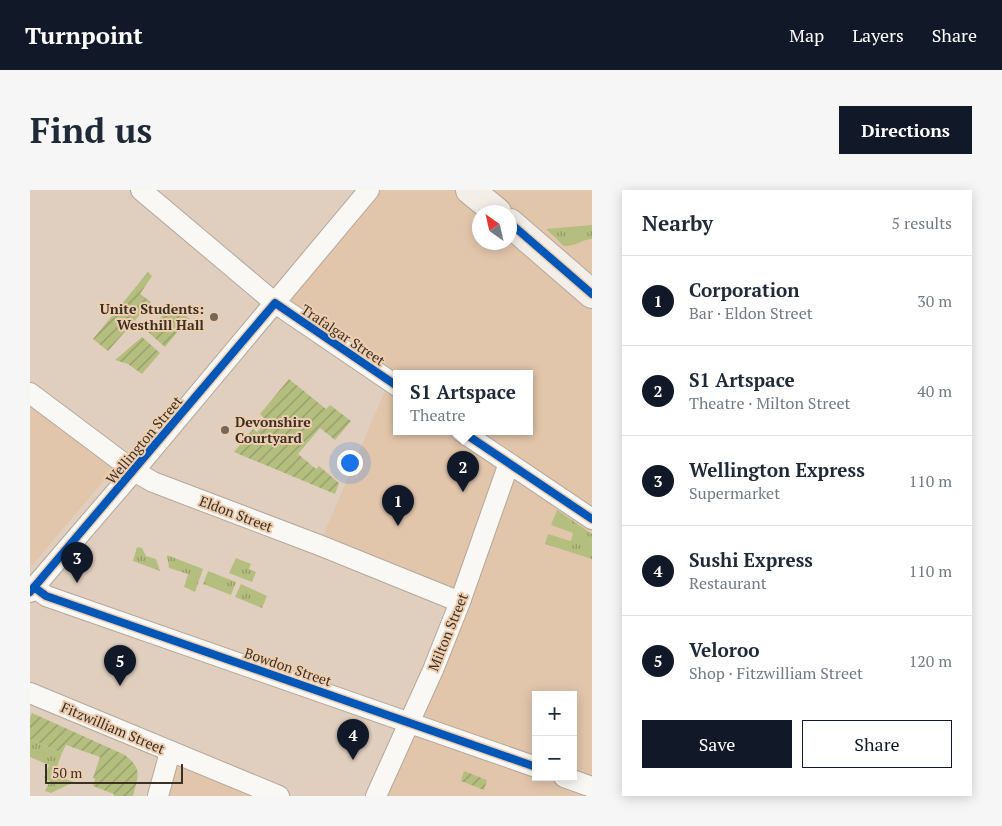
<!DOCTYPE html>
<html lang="en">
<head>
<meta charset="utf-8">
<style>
	body { margin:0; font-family:"PT Serif",serif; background:#f6f6f7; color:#1f2937 }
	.controls { position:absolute; right:15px; bottom:15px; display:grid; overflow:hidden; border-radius:0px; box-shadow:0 2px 12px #0003 }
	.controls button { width:45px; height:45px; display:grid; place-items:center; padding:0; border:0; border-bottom:1px solid #e0e1e3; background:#fff; color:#1f2937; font:25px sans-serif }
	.compass { position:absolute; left:442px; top:15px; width:45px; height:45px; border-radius:50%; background:#fff; box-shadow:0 2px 12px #0003; rotate:326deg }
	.scale { position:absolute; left:15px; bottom:12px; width:138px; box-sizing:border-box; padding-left:5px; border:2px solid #3c3025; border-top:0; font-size:14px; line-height:18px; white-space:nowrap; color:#3c3025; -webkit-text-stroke:4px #edceb1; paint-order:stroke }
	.you { position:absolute; left:319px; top:272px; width:18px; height:18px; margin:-12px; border:4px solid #fff; border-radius:50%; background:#1a73e8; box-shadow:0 0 0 8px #1a73e833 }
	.badge { display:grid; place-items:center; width:32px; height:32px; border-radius:50%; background:#111827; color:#fff; font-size:16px; font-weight:700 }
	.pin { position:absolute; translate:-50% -41px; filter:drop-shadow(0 1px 2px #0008) }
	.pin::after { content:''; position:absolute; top:26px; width:18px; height:15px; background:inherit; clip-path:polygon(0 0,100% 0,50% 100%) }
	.popup { position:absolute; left:363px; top:180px; width:140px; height:65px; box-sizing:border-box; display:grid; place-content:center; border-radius:0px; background:#fff; filter:drop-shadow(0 1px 4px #0005); font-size:16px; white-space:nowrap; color:#747a83 }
	.popup b { font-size:19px; color:#1f2937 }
	.popup::after { content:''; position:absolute; left:50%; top:100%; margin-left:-10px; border:10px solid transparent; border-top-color:#fff }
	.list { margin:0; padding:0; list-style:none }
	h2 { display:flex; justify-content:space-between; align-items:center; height:65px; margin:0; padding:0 20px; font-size:21px }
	h2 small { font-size:16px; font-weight:400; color:#747a83 }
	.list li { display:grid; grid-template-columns:32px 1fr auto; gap:15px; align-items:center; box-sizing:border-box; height:90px; padding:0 20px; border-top:1px solid #e0e1e3 }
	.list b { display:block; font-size:19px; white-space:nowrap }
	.list p { margin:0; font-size:16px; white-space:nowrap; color:#747a83 }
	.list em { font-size:16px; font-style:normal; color:#747a83 }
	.actions { display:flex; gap:10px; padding:15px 20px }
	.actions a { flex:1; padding:11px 0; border:1px solid #111827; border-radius:0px; text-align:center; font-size:18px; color:#111827 }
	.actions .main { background:#111827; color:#fff }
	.map { position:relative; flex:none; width:562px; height:606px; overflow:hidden; border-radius:0px }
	header { display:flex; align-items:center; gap:30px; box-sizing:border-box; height:70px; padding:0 25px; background:#111827; color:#fff }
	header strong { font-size:24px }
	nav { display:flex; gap:28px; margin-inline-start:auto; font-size:18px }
	.intro { display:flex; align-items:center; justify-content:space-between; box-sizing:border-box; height:120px; padding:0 30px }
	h1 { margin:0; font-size:35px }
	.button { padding:12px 22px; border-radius:0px; background:#111827; color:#fff; font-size:18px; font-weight:700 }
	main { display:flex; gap:30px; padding:0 30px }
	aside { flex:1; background:#fff; border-radius:0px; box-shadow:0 2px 12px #0003 }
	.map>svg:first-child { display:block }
</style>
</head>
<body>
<header>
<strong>Turnpoint</strong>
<nav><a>Map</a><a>Layers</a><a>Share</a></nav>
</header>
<div class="intro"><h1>Find us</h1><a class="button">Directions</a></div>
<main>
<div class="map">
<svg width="562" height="606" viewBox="0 0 562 606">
	<defs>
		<pattern id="grass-tufts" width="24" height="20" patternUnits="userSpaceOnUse" patternTransform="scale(1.25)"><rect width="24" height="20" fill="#b4be7f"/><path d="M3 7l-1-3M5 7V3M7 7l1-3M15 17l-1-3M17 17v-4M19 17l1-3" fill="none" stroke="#949b68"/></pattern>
		<pattern id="garden-furrows" width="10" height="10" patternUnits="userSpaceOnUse" patternTransform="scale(1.25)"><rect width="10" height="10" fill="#b4be7f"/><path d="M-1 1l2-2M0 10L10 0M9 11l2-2" fill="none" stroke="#949b68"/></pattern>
	</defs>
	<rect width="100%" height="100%" fill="#e0cfbe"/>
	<!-- built -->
	<path fill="#e2c6ac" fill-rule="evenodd" d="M 339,0 L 562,0 L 562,606 L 346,606 L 430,412 L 289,355 L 359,191 L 245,113 ZM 450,22 L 480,22 L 480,52 L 450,52 ZM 367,183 L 499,183 L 499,241 L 367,241 ZM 506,505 L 543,505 L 543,587 L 506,587 Z
		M 0,208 L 86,276 L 0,378 Z
		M 140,562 L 249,606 L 128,606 Z"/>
	<!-- grass -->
	<path fill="url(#grass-tufts)" d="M 562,35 L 562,49 C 550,50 548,56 534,56 L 516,39 Z
		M 527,320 L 562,344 L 562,369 L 515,354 L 518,344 L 541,351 L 543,343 L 521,335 Z
		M 107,357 L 112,358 L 116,366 L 126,369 L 130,381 L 103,371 Z
		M 137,365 L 173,379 L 165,402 L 154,397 L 158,384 L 139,378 Z
		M 206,368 L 221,374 L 219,379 L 226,382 L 222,392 L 199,383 Z
		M 178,381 L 206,392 L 201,405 L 173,394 Z
		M 211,394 L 237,406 L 232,418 L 205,407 Z
		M 0,549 L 32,563 L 24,585 L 44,592 L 21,603 L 15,601 L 20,591 L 14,588 L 19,575 L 0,567 Z"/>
	<!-- garden -->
	<path fill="url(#garden-furrows)" d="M 118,82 L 122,86 L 110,104 L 121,112 L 78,161 L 63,149 Z
		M 142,114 L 159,128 L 135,157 L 118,142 Z
		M 112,147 L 130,163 L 112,184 L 98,174 L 85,170 Z
		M 259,189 L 296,219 L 300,215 L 321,231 L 305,250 L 290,238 L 268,264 L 286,279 L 289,276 L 309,293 L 305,304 L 204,262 L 223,239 L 227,242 L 237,231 L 230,224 Z
		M 2,523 L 95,565 C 113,579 108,586 103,606 L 84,606 L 84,604 L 63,596 L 65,589 L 63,588 L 70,567 L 36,555 L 32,563 L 0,549 L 0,528 Z
		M 434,581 L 457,590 L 454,600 L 431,591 Z"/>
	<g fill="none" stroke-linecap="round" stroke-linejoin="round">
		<defs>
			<path id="street" d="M 111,0 L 245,113 L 367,196
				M 0,203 L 104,281 L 123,292 L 289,355 L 430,412
				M 431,241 L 562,329
				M 4,397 L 16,406 L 506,577
				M 0,402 L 104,281 L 339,0
				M 0,503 L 249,606
				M 534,587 L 562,597
				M 128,606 L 140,562
				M 346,606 L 403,480 L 430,412 L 479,273"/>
			<path id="secondary" d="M 440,0 L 467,22
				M 480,33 L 562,104"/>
		</defs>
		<!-- street casing -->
		<use href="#street" stroke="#b5a79b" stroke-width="22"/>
		<!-- secondary casing -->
		<use href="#secondary" stroke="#b5a79b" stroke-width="30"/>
		<!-- street -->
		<use href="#street" stroke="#faf8f5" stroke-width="20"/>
		<!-- secondary -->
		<use href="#secondary" stroke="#f4eee9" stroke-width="28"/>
		<defs>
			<path id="cycleway" d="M 480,33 L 562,104
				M 431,241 L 562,329
				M 4,397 L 16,406 L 506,577
				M 0,402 L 245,113 L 367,196"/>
		</defs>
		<!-- cycleway casing -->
		<use href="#cycleway" stroke="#edceb1" stroke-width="11"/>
		<!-- cycleway -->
		<use href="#cycleway" stroke="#0057b8" stroke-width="8"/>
	</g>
	<!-- markers -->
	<g fill="#75685b" stroke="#edceb1" stroke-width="2">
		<circle cx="184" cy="127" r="5"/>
		<circle cx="195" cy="240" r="5"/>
	</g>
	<g text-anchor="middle" stroke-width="4" stroke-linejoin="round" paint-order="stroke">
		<!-- poi labels -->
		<g font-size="14" font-weight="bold" fill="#3c3025" stroke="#edceb1" text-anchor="end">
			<text x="174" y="124">Unite Students:<tspan x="174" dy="16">Westhill Hall</tspan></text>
			<text x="205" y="237" text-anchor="start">Devonshire<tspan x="205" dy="16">Courtyard</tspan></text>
		</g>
		<!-- street labels -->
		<g font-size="14" fill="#3c3025" stroke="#edceb1">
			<text transform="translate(313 145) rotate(34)" y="5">Trafalgar Street</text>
			<text transform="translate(114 250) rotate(-50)" y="5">Wellington Street</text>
			<text transform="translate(206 324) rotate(21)" y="5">Eldon Street</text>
			<text transform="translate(418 442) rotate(-68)" y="5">Milton Street</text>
			<text transform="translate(258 477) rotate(19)" y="5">Bowdon Street</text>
			<text transform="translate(83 538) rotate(23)" y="5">Fitzwilliam Street</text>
		</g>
	</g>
</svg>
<div class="controls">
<button>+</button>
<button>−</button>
</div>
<svg class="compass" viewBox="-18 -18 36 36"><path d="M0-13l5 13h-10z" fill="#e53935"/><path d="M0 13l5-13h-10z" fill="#747a83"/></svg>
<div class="scale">50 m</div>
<div class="you"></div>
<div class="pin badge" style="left:368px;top:336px">1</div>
<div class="pin badge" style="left:433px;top:302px">2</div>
<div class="popup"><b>S1 Artspace</b>Theatre</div>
<div class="pin badge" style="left:47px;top:393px">3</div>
<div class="pin badge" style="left:323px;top:570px">4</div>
<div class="pin badge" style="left:90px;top:496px">5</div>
</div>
<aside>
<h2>Nearby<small>5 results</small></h2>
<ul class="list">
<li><span class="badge">1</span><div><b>Corporation</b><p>Bar · Eldon Street</p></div><em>30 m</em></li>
<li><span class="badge">2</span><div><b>S1 Artspace</b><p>Theatre · Milton Street</p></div><em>40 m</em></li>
<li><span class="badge">3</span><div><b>Wellington Express</b><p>Supermarket</p></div><em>110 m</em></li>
<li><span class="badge">4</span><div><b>Sushi Express</b><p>Restaurant</p></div><em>110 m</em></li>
<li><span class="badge">5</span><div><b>Veloroo</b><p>Shop · Fitzwilliam Street</p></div><em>120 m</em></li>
</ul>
<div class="actions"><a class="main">Save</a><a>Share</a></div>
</aside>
</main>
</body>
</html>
